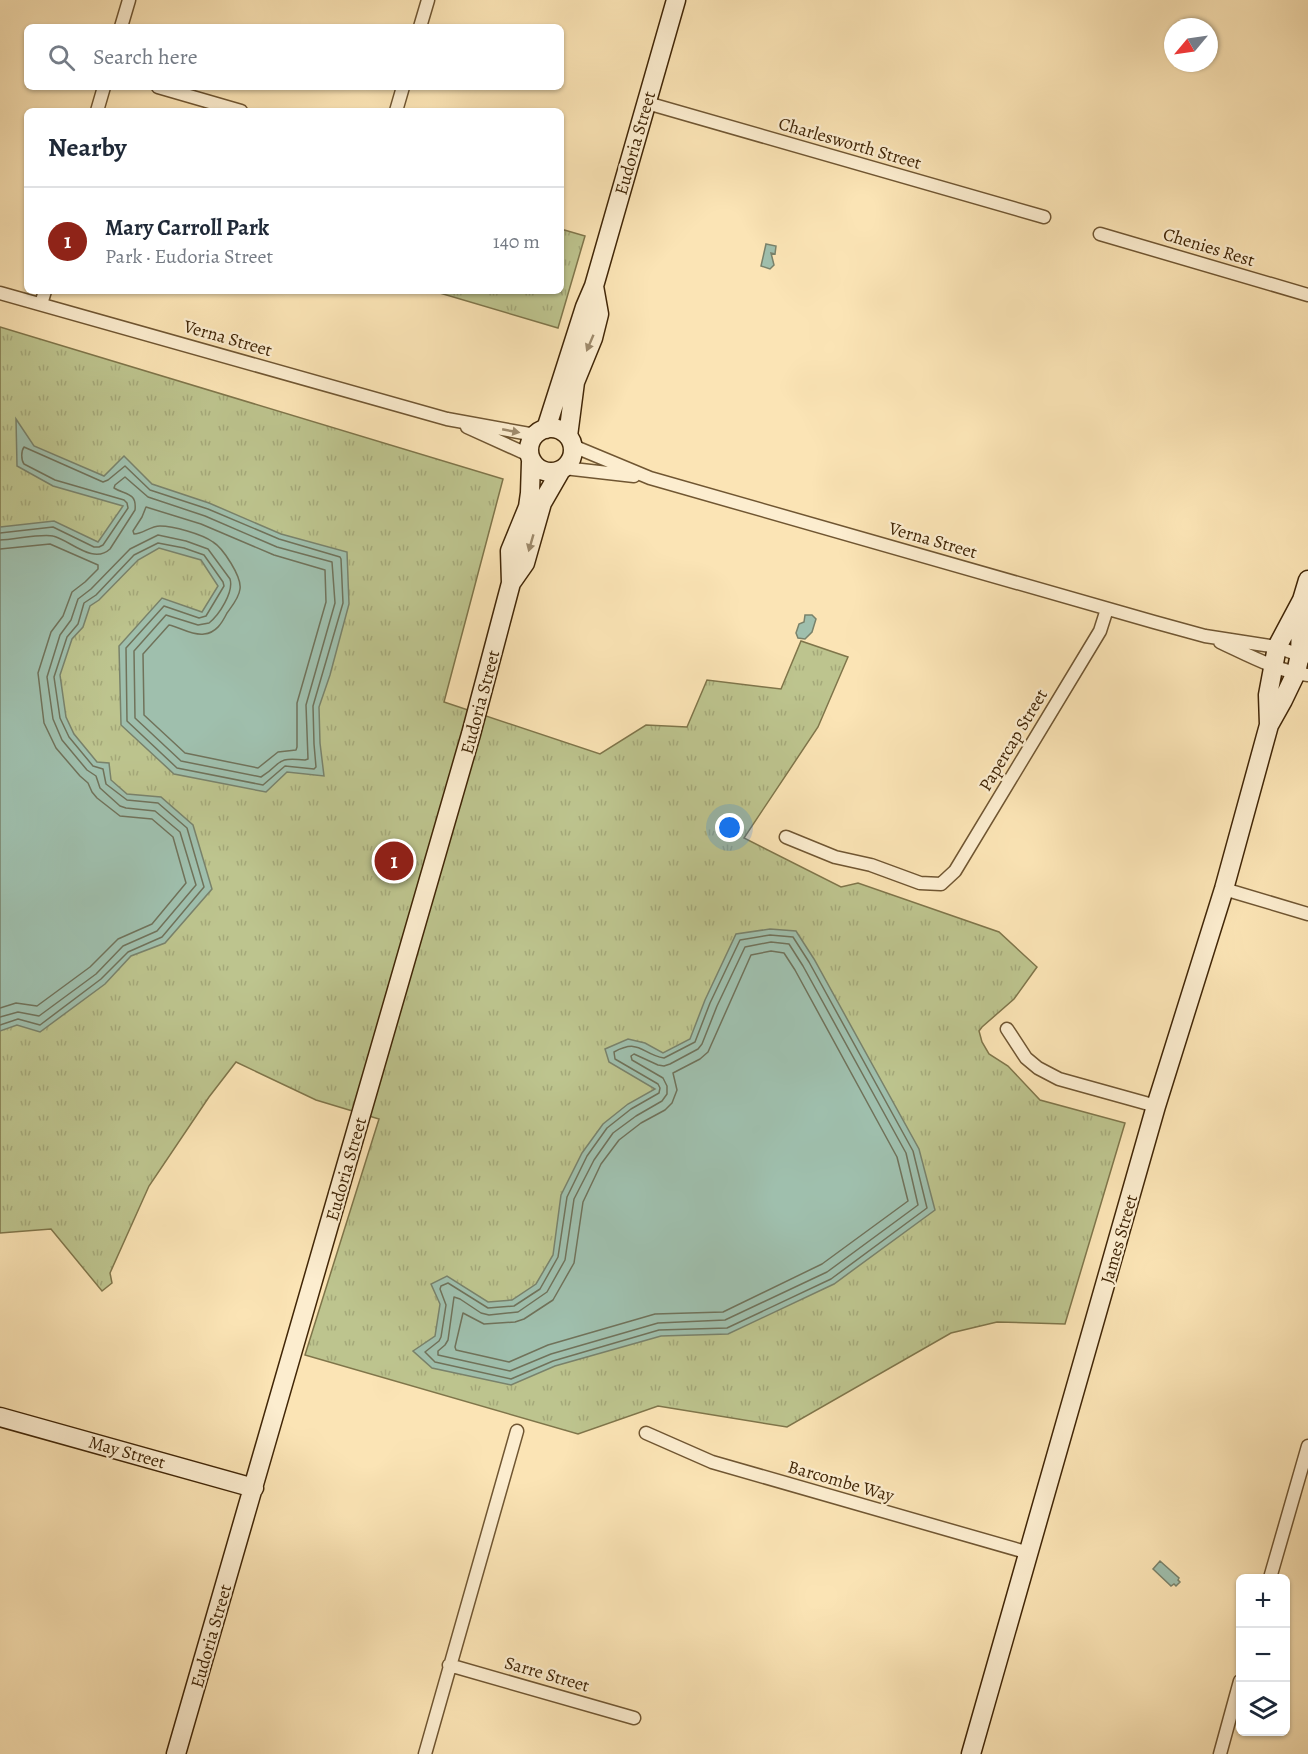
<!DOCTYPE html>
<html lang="en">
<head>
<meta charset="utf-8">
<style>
	body { margin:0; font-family:Alegreya,serif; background:#f6f6f7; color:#1f2937 }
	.controls { position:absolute; right:18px; bottom:18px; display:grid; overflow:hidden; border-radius:9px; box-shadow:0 2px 4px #0004 }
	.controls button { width:54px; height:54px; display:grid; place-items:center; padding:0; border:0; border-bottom:2px solid #e0e1e3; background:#fff; color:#1f2937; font:30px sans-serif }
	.compass { position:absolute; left:1164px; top:18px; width:54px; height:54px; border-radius:50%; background:#fff; box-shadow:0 2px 4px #0004; rotate:241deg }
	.you { position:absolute; left:730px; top:828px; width:21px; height:21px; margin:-15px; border:4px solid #fff; border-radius:50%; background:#1a73e8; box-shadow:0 0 0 9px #1a73e833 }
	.badge { display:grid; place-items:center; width:39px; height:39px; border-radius:50%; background:#8f2418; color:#fff; font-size:20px; font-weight:700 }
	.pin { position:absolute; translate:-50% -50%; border:3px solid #fff; box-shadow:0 2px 6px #0006 }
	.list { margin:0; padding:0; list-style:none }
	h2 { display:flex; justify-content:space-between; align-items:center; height:78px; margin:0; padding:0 24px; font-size:26px }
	h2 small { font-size:20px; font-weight:400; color:#747a83 }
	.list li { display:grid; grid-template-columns:39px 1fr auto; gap:18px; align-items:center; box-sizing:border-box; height:108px; padding:0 24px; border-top:2px solid #e0e1e3 }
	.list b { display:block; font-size:22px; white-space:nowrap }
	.list p { margin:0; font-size:20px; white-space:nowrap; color:#747a83 }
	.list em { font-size:20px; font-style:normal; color:#747a83 }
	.icon { flex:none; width:33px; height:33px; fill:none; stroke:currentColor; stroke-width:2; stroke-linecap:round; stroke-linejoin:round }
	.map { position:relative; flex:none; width:1308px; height:1754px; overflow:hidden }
	.search { position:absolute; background:#fff; box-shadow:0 2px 4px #0004; left:24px; top:24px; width:540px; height:66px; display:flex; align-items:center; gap:15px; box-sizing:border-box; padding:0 21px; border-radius:9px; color:#747a83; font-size:22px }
	.panel { position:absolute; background:#fff; box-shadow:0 2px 4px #0004; left:24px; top:108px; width:540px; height:186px; border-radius:9px }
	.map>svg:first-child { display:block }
</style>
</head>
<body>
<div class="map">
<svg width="1308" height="1754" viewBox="0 0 1308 1754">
	<defs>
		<pattern id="park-tufts" width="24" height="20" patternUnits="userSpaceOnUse" patternTransform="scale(1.5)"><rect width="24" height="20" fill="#bdc48e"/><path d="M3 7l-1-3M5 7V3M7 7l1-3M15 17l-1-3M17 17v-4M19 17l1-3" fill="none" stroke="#a4a879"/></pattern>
	</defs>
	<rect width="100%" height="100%" fill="#fbe4b5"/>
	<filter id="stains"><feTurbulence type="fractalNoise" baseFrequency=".00333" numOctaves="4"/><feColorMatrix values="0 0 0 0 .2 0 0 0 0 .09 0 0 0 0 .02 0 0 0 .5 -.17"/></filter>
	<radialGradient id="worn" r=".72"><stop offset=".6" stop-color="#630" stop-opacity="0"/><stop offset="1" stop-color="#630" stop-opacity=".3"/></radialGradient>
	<!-- park -->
	<path fill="url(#park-tufts)" stroke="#7f754a" stroke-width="1.5" d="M 561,229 L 585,236 L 558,328 L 433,291 L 561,291 Z
		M 0,327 L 503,479 L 444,702 L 600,754 L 646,725 L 687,727 L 707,680 L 781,689 L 801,641 L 848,657 L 818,727 L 744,838 L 841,887 L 858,883 L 999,932 L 1037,967 L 1014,999 L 982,1027 L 979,1031 L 982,1042 L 989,1054 L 1008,1066 L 1040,1100 L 1125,1123 L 1065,1324 L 997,1322 L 951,1333 L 787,1427 L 658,1406 L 578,1434 L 305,1355 L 379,1119 L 316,1100 L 236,1062 L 209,1097 L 149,1186 L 110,1273 L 112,1283 L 102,1291 L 51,1229 L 0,1233 Z"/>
	<!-- water -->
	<path fill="#9fbfad" stroke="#79826b" stroke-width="1.5" d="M 766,244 L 776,246 L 775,254 L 771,253 L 774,265 L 770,269 L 761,266 Z
		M 16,419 L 34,446 L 104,476 L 124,456 L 152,484 L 209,503 L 281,534 L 347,552 L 349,604 L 330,675 L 319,707 L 320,743 L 324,776 L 287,772 L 266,792 L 174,774 L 121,725 L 119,646 L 162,598 L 202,612 L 218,586 L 201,560 L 159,548 L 138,560 L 99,600 L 90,606 L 83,627 L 72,639 L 60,675 L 66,717 L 74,734 L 97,762 L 109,763 L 111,780 L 127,794 L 161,797 L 193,825 L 212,889 L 165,943 L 131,956 L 105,984 L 40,1032 L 17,1025 L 0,1031 L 0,527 L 54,521 L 98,542 L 123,506 L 53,486 L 17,466 Z
		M 805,615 L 812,615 L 816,619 L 812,632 L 805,639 L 798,638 L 796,633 L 799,624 L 804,622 Z
		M 770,929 L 796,931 L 814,959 L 919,1149 L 935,1210 L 834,1284 L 728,1334 L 661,1336 L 555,1366 L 511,1385 L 432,1368 L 413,1351 L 435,1336 L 440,1304 L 431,1284 L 447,1276 L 488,1302 L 512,1300 L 536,1284 L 553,1255 L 561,1195 L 582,1153 L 603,1124 L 628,1104 L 655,1089 L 609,1062 L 605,1049 L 628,1039 L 645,1043 L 663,1053 L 690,1039 L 705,1000 L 736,934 Z
		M 1160,1561 L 1179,1578 L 1178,1580 L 1180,1582 L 1176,1586 L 1174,1584 L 1171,1586 L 1153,1569 Z"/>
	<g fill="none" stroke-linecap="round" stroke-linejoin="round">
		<!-- shore -->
		<path stroke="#70725a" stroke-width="1.5" d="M 146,507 L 201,524 L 274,555 L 325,570 L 326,602 L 297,703 L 297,747 L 296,750 L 278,752 L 258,768 L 185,753 L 144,715 L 143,654 L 169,625 C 180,627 192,636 204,634 C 216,633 222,623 227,613 C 232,606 239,598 240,589 C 242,577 223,548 213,542 C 202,534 173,526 160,526 C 150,526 143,534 134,534 L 133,531 L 142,517 Z
			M 0,533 L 53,527 L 94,547 L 99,547 L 103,545 L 128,508 L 127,503 L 124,500 L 55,480 L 24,464 C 21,460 21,451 24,447 L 103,482 L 108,480 L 125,466 L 150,490 L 208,509 L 279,539 L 340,557 L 341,559 L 343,603 L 313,706 L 314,744 L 316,767 L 314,769 L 285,766 L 263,785 L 177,768 L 127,721 L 126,648 L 164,606 L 199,618 L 206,616 L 224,586 L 223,582 L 204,555 L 184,548 L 158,543 L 134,555 L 96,595 L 84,603 L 78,624 L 67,637 L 54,677 L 60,718 L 69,737 L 93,766 L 103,769 L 106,784 L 127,800 L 158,803 L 187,828 L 204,887 L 162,937 L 128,952 L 101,979 L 40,1025 L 18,1019 L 0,1025
			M 0,540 C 13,540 42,533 53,536 C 70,540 93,565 110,549 L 135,510 C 137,492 125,495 114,488 L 115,485 L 125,477 L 148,497 L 205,516 L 277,547 L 332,562 L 335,603 L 306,705 L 308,759 L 305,760 C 273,757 284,763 261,777 L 181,761 L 135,718 L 134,651 L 166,615 L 198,625 L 209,623 C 219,615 234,592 230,579 L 208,549 L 186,541 L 158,535 L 130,549 L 91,589 L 78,599 L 71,620 L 60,635 L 47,677 L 53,719 L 62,740 L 87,770 L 96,776 L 100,788 L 120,806 L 126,808 L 155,811 L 180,832 L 196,885 L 157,931 L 123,946 L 96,974 L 39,1016 L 18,1012 L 0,1017
			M 0,549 L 50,544 L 98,565 L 98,569 L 85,582 L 72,592 L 63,616 L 51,632 L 38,673 L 44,723 L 56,748 L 80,776 L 88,783 L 92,792 L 97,798 L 120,816 L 152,819 L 173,837 L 186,883 L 152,924 L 118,939 L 90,967 L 37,1006 L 16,1003 L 0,1008
			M 770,935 L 793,937 L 809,962 L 913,1151 L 927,1208 L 831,1279 L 727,1328 L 659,1330 L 553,1361 L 511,1379 L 435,1362 L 425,1352 L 439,1341 L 441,1337 L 446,1305 L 440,1289 L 441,1286 L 448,1283 L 488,1308 L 514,1306 L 540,1289 L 558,1257 L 567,1197 L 587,1156 L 607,1128 L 631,1109 L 659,1093 L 660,1088 L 658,1084 L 615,1059 L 614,1052 C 640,1038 641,1054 664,1058 L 695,1042 L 710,1003 L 740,940 Z
			M 771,942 L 789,944 L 803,966 L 906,1153 L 918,1205 L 827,1272 L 725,1320 L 658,1323 L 551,1354 L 510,1371 L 438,1355 L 438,1351 L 445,1345 L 448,1340 L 454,1297 L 460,1299 L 481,1313 L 489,1315 L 518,1312 L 547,1292 L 565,1260 L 574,1199 L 594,1160 L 613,1133 L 636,1116 L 662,1101 L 667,1094 L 667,1086 L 663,1078 L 632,1060 L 631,1056 L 634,1054 L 658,1065 L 664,1066 L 670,1064 L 698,1049 L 702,1044 L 717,1006 L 745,947 Z
			M 771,951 L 784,953 L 795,970 L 897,1157 L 908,1201 L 822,1264 L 723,1312 L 655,1314 L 548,1345 L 509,1362 L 456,1350 L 455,1347 L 463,1313 L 484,1324 L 515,1322 L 524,1319 L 553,1300 L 574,1263 L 583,1202 L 601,1164 L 619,1140 L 641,1123 L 665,1110 L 672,1103 L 677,1090 L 673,1073 L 700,1059 L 708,1052 L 751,955 Z"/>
		<defs>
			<path id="street" d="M 121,27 L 129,0
				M 420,27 L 428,0
				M 158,87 L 241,111
				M 647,103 L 1044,217
				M 97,111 L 104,87
				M 396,111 L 403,87
				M 1100,234 L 1308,295
				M 0,293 L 447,419 L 535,435
				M 41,304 L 45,291
				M 467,427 L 529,455
				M 573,446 L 650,478 L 1154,622 L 1205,636 L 1277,647 L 1305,657
				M 564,468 L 634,476
				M 1220,642 C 1248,655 1277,671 1308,675
				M 786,837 L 835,857 L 871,865 L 920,883 L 941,884 L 955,871 L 1100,631 L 1107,609
				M 1224,889 L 1308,914
				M 1007,1029 L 1026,1058 L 1038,1068 L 1059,1079 L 1156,1106
				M 646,1433 L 712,1462 L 1029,1553
				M 1270,1578 L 1308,1446
				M 449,1665 L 634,1718
				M 425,1754 L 517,1431
				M 1220,1754 L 1240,1681"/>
			<path id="secondary" d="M529 450a22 22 0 1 1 44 0a22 22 0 1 1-44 0Z
				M 546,429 L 585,307 L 594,286 L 676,0
				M 568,436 L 575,382 L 593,338 L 599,314 L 594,286
				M 511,583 L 525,563 L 542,503 L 561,470
				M 1269,725 L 1268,695 L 1277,647 L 1302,600 L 1308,580
				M 0,1417 L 254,1488
				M 176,1754 L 471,734 L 511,583 L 510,551 L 528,507 L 530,493 L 531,462
				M 971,1754 L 1156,1106 L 1224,889 L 1269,725 L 1283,700 L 1296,673 L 1300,654 L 1302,600"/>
		</defs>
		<!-- street casing -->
		<use href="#street" stroke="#705632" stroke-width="15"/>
		<!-- secondary casing -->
		<use href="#secondary" stroke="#412607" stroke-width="21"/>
		<!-- street -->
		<use href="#street" stroke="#fcedcf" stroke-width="12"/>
		<!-- secondary -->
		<use href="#secondary" stroke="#fcedcf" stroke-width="18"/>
	</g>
	<!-- one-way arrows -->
	<defs><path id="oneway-solid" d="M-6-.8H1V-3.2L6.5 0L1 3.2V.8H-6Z" transform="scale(1.5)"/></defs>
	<g fill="#9e8a6b">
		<use href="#oneway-solid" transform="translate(590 343) rotate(113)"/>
		<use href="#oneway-solid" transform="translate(511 431) rotate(11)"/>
		<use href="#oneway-solid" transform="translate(531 543) rotate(106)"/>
	</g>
	<g text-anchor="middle" stroke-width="4.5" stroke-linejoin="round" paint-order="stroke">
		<!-- street labels -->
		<g font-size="18" fill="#412607" stroke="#fcedcf">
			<text transform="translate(635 143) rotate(-74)" y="6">Eudoria Street</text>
			<text transform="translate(850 143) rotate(16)" y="6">Charlesworth Street</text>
			<text transform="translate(1209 247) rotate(17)" y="6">Chenies Rest</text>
			<text transform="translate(228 338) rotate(16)" y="6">Verna Street</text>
			<text transform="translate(933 540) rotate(16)" y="6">Verna Street</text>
			<text transform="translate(480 702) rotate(-75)" y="6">Eudoria Street</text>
			<text transform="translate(1013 740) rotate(-59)" y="6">Papercap Street</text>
			<text transform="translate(346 1169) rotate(-74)" y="6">Eudoria Street</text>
			<text transform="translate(1119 1239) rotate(-74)" y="6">James Street</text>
			<text transform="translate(127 1452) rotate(16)" y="6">May Street</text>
			<text transform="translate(841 1481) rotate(16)" y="6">Barcombe Way</text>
			<text transform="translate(211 1636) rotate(-74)" y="6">Eudoria Street</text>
			<text transform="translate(547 1674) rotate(16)" y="6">Sarre Street</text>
		</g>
	</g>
	<rect width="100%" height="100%" filter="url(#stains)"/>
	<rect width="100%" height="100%" fill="url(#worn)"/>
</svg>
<div class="controls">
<button>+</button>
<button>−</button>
<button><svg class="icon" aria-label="layers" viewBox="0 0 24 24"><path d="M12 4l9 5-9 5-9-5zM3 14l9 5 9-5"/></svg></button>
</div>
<svg class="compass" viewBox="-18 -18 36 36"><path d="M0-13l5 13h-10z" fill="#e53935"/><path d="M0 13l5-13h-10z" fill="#747a83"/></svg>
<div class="you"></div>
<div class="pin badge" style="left:394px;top:861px">1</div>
<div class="search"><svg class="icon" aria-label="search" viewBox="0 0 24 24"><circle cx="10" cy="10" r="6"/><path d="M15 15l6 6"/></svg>Search here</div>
<section class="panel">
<h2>Nearby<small></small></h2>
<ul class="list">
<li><span class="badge">1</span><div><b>Mary Carroll Park</b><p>Park · Eudoria Street</p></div><em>140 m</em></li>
</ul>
</section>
</div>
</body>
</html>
